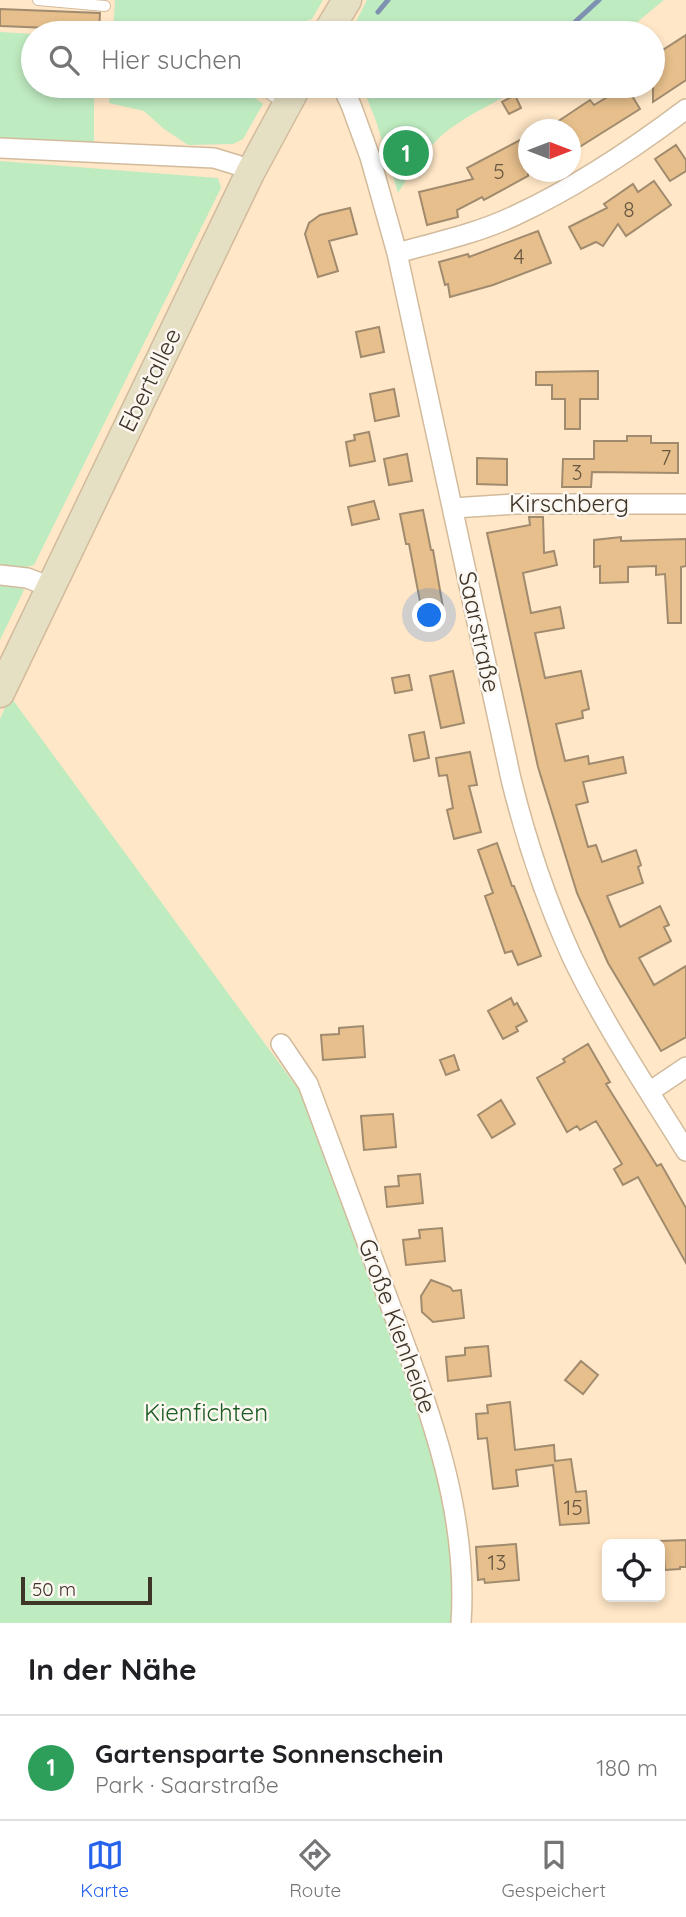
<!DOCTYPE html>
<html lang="de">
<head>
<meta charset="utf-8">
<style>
	body { margin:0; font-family:Quicksand,sans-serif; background:#f6f6f6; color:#202124 }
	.controls { position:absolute; right:21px; bottom:21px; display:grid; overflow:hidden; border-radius:10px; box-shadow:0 4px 10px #0003 }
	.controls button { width:63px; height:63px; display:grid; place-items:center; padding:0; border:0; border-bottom:2px solid #e0e0e0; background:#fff; color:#202124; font:35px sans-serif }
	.compass { position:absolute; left:518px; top:119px; width:63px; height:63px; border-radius:50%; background:#fff; box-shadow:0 4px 10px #0003; rotate:90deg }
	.scale { position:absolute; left:21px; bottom:18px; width:131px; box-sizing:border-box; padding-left:7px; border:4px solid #3e3428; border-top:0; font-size:19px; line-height:24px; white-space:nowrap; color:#3e3428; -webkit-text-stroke:5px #fcf7f1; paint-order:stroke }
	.you { position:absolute; left:430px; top:616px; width:24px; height:24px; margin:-18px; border:5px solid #fff; border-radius:50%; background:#1a73e8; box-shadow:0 0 0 10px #1a73e833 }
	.badge { display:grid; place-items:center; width:46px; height:46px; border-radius:50%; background:#2563eb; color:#fff; font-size:23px; font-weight:700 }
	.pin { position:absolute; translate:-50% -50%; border:4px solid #fff; box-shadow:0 2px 7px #0006 }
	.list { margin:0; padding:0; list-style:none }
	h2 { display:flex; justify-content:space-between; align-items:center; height:91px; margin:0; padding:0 28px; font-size:30px }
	h2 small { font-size:23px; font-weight:400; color:#757577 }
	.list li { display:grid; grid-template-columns:46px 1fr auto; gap:21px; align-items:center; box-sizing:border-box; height:105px; padding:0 28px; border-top:2px solid #e0e0e0 }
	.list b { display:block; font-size:26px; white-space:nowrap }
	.list p { margin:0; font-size:23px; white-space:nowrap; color:#757577 }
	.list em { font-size:23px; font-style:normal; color:#757577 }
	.icon { flex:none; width:38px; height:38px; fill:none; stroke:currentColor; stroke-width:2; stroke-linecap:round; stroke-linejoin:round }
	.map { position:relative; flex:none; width:686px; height:1623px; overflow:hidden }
	.search { position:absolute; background:#fff; box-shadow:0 4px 10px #0003; left:21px; right:21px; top:21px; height:77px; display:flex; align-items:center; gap:18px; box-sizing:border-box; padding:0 24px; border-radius:38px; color:#757577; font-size:26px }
	.sheet { height:196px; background:#fff }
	nav { display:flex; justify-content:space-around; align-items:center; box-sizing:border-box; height:98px; border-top:2px solid #e0e0e0; background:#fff; font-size:19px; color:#757577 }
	nav a { display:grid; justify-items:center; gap:4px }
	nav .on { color:#2563eb }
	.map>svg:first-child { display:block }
</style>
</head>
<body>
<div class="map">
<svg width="686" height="1623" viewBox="0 0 686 1623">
	<rect width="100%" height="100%" fill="#ffe7c7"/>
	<!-- green -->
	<path fill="#bfebc0" d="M 115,0 L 323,0 L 312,19 L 272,33 L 113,33 Z
		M 367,0 L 664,0 L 624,33 L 350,33 Z
		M 0,32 L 33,34 L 33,86 L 94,86 L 94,147 L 0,140 Z
		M 110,86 L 242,86 L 244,90 L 263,104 L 243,139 L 233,144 L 188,145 L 164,129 L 144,111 L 109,103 Z
		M 362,86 L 527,86 C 500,99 463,117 441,136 C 424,152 410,174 398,193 L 376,121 Z
		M 0,161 L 218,178 L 221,188 L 34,565 L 18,569 L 0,567 Z
		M 0,584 L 16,585 L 24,590 L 0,640 Z
		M 10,696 L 310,1105 L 408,1366 L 455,1527 L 451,1623 L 0,1623 L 0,719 Z"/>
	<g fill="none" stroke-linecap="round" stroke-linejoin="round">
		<!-- stream -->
		<path stroke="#7f91b1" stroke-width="5" d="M 378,12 L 388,0
			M 563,33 L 599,0"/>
	</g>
	<!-- building -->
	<path fill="#e6bf8c" stroke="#a18b6e" stroke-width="2" d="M 0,9 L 100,13 L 99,30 L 0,26 Z
		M 686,35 L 686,80 L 653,102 L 653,70 L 661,64 L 655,55 Z
		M 626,86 L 640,109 L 570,153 L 570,130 L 545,130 L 590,100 L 594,105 Z
		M 515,95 L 521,108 L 509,114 L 502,102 Z
		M 528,136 L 528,176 L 484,200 L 482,197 L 457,210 L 458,217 L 427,225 L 419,192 L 473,179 L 467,168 Z
		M 676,145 L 686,160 L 686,171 L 670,181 L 655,159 Z
		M 654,181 L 671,205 L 626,236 L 618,224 L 603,246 L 596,242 L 581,249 L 569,227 L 607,208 L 604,204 L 633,184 L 638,192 Z
		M 350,208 L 357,234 L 329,241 L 338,271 L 318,277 L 305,234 L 309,223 L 320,215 Z
		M 538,231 L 551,263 L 493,285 L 450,297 L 448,284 L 445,285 L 439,262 L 468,254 L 469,257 Z
		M 379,327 L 384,352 L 361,357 L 356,332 Z
		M 598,371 L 598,399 L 580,399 L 580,429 L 565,429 L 565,399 L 552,399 L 552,385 L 536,385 L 536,372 Z
		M 394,389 L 399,416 L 375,421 L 370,394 Z
		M 369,432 L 375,461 L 350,466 L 346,442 L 355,440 L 354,435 Z
		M 627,436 L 651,436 L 651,443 L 678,443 L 678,473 L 592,472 L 591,487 L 562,487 L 563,459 L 594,459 L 594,441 L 627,441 Z
		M 407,454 L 412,481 L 389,485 L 384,459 Z
		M 477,458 L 507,459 L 507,485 L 477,484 Z
		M 374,501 L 379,519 L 352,525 L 348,507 Z
		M 423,510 L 431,550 L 433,550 L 444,613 L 423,617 L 409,544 L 406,544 L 400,514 Z
		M 529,517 L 543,517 L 544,553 L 554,551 L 557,565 L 523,573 L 531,613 L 560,607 L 564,628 L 535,633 L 545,678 L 581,671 L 589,709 L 582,711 L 583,718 L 556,724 L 565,761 L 588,756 L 589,764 L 623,757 L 626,773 L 583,782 L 588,802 L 576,805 L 588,847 L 596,845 L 602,862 L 636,850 L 641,865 L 638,867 L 643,883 L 607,896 L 620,927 L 660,906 L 669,925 L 664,927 L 671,941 L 639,958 L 654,985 L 686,966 L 686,1037 L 661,1051 L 608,963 L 577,893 L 538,767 L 487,533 L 530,525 Z
		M 621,537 L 621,541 L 686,539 L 686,566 L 681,567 L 681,623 L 668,623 L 665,574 L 656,575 L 656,566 L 628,567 L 628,582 L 600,583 L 600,566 L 594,567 L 594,540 Z
		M 453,671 L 464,723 L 441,728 L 430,676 Z
		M 409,675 L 412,690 L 395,693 L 392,678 Z
		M 424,732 L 429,758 L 414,761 L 409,735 Z
		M 470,752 L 477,785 L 469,786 L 481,832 L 454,839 L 447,810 L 453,808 L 447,775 L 439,776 L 436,758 Z
		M 497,843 L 512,886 L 514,886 L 541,956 L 518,965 L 512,951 L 505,953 L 485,896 L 493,893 L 478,850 Z
		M 511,998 L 514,1005 L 517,1003 L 527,1021 L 516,1027 L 518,1031 L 503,1039 L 488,1011 Z
		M 363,1026 L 365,1057 L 323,1060 L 321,1035 L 339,1034 L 339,1028 Z
		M 588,1044 L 610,1082 L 606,1084 L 657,1166 L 661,1164 L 686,1208 L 686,1263 L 638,1177 L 623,1185 L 614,1169 L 622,1164 L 596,1121 L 580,1130 L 577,1126 L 567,1132 L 537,1078 L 565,1062 L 563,1059 Z
		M 454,1055 L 459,1070 L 446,1075 L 440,1060 Z
		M 501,1100 L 515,1124 L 492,1138 L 478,1115 Z
		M 393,1114 L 396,1147 L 364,1150 L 361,1116 Z
		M 420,1174 L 423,1203 L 387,1207 L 385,1187 L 399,1186 L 398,1176 Z
		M 442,1228 L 445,1261 L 406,1265 L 403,1240 L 420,1238 L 419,1230 Z
		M 431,1280 L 450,1287 L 453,1291 L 461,1290 L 464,1318 L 433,1322 L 422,1312 L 421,1296 Z
		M 488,1346 L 491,1376 L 448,1381 L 446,1357 L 465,1355 L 465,1348 Z
		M 581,1361 L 598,1375 L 583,1394 L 565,1380 Z
		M 510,1402 L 515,1450 L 554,1445 L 555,1461 L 571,1459 L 576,1492 L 586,1491 L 589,1523 L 560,1525 L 553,1465 L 516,1470 L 518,1486 L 493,1489 L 487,1438 L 478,1439 L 476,1414 L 488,1413 L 487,1405 Z
		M 686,1540 L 686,1567 L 680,1567 L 680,1569 L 665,1570 L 664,1557 L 660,1557 L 660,1541 Z
		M 516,1544 L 519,1580 L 485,1583 L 484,1579 L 478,1580 L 476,1547 Z"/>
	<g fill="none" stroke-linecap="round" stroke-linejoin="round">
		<defs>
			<path id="lane" d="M 38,0 L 105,6
				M 266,86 L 270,94 L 285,104"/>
			<path id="street" d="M 342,86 L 351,105 L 370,157 L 397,253 L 511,779 C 526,840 546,900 572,957 C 604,1024 647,1088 686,1151
				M 0,148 L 214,158 L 237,165 L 250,173
				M 397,253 C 437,242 479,233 516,215 C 576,187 633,149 686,109
				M 453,508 L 516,504 L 686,504
				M 0,575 L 27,578 L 51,587
				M 281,1044 L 308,1084 C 335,1155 361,1227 388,1299 C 427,1404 469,1508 461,1623
				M 649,1092 L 686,1067"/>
			<path id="secondary" d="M 327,33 L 347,0
				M 0,693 L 250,173 L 297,86"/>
		</defs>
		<!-- lane casing -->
		<use href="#lane" stroke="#d2bb9c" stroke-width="12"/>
		<!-- street casing -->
		<use href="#street" stroke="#d2bb9c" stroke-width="22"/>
		<!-- secondary casing -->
		<use href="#secondary" stroke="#d2bb9c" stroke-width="31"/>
		<!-- lane -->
		<use href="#lane" stroke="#fff" stroke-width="10"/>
		<!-- street -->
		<use href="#street" stroke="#fff" stroke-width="19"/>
		<!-- secondary -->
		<use href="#secondary" stroke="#e5dfc4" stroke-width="28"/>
	</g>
	<g text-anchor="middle" stroke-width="5" stroke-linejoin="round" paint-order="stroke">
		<!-- number labels -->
		<g font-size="21" fill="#685741">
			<text x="499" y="179">5</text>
			<text x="629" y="217">8</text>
			<text x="519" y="264">4</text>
			<text x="666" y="465">7</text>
			<text x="577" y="480">3</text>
			<text x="573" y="1515">15</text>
			<text x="497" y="1570">13</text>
		</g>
		<!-- street labels -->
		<g font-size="24" fill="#3e3428" stroke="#fcf7f1">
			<text transform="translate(150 380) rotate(-64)" y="8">Ebertallee</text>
			<text x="569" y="512">Kirschberg</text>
			<text transform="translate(479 632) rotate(78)" y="8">Saarstraße</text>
			<text transform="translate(397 1326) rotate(70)" y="8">Große Kienheide</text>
		</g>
		<!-- park labels -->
		<g font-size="24" fill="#1a5c23" stroke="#fcf7f1">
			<text x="206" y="1421">Kienfichten</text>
		</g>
	</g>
</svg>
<div class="controls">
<button><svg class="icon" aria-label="locate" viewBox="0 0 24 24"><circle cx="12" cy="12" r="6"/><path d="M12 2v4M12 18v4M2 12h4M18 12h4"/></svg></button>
</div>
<svg class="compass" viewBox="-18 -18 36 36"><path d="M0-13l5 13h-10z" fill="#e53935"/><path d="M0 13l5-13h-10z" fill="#757577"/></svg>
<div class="scale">50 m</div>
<div class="you"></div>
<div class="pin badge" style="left:406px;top:153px;background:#2e9e5b">1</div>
<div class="search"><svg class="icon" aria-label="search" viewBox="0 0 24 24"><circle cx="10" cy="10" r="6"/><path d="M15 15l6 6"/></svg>Hier suchen</div>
</div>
<section class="sheet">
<h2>In der Nähe<small></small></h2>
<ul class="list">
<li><span class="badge" style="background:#2e9e5b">1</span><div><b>Gartensparte Sonnenschein</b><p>Park · Saarstraße</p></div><em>180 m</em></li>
</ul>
</section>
<nav>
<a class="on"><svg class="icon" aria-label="map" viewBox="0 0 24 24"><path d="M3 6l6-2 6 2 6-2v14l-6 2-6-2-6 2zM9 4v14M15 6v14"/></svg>Karte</a>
<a><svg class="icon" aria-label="directions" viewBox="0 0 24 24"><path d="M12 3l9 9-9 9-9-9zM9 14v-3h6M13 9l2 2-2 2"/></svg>Route</a>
<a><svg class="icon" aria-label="saved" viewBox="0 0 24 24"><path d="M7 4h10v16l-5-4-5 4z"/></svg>Gespeichert</a>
</nav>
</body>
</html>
